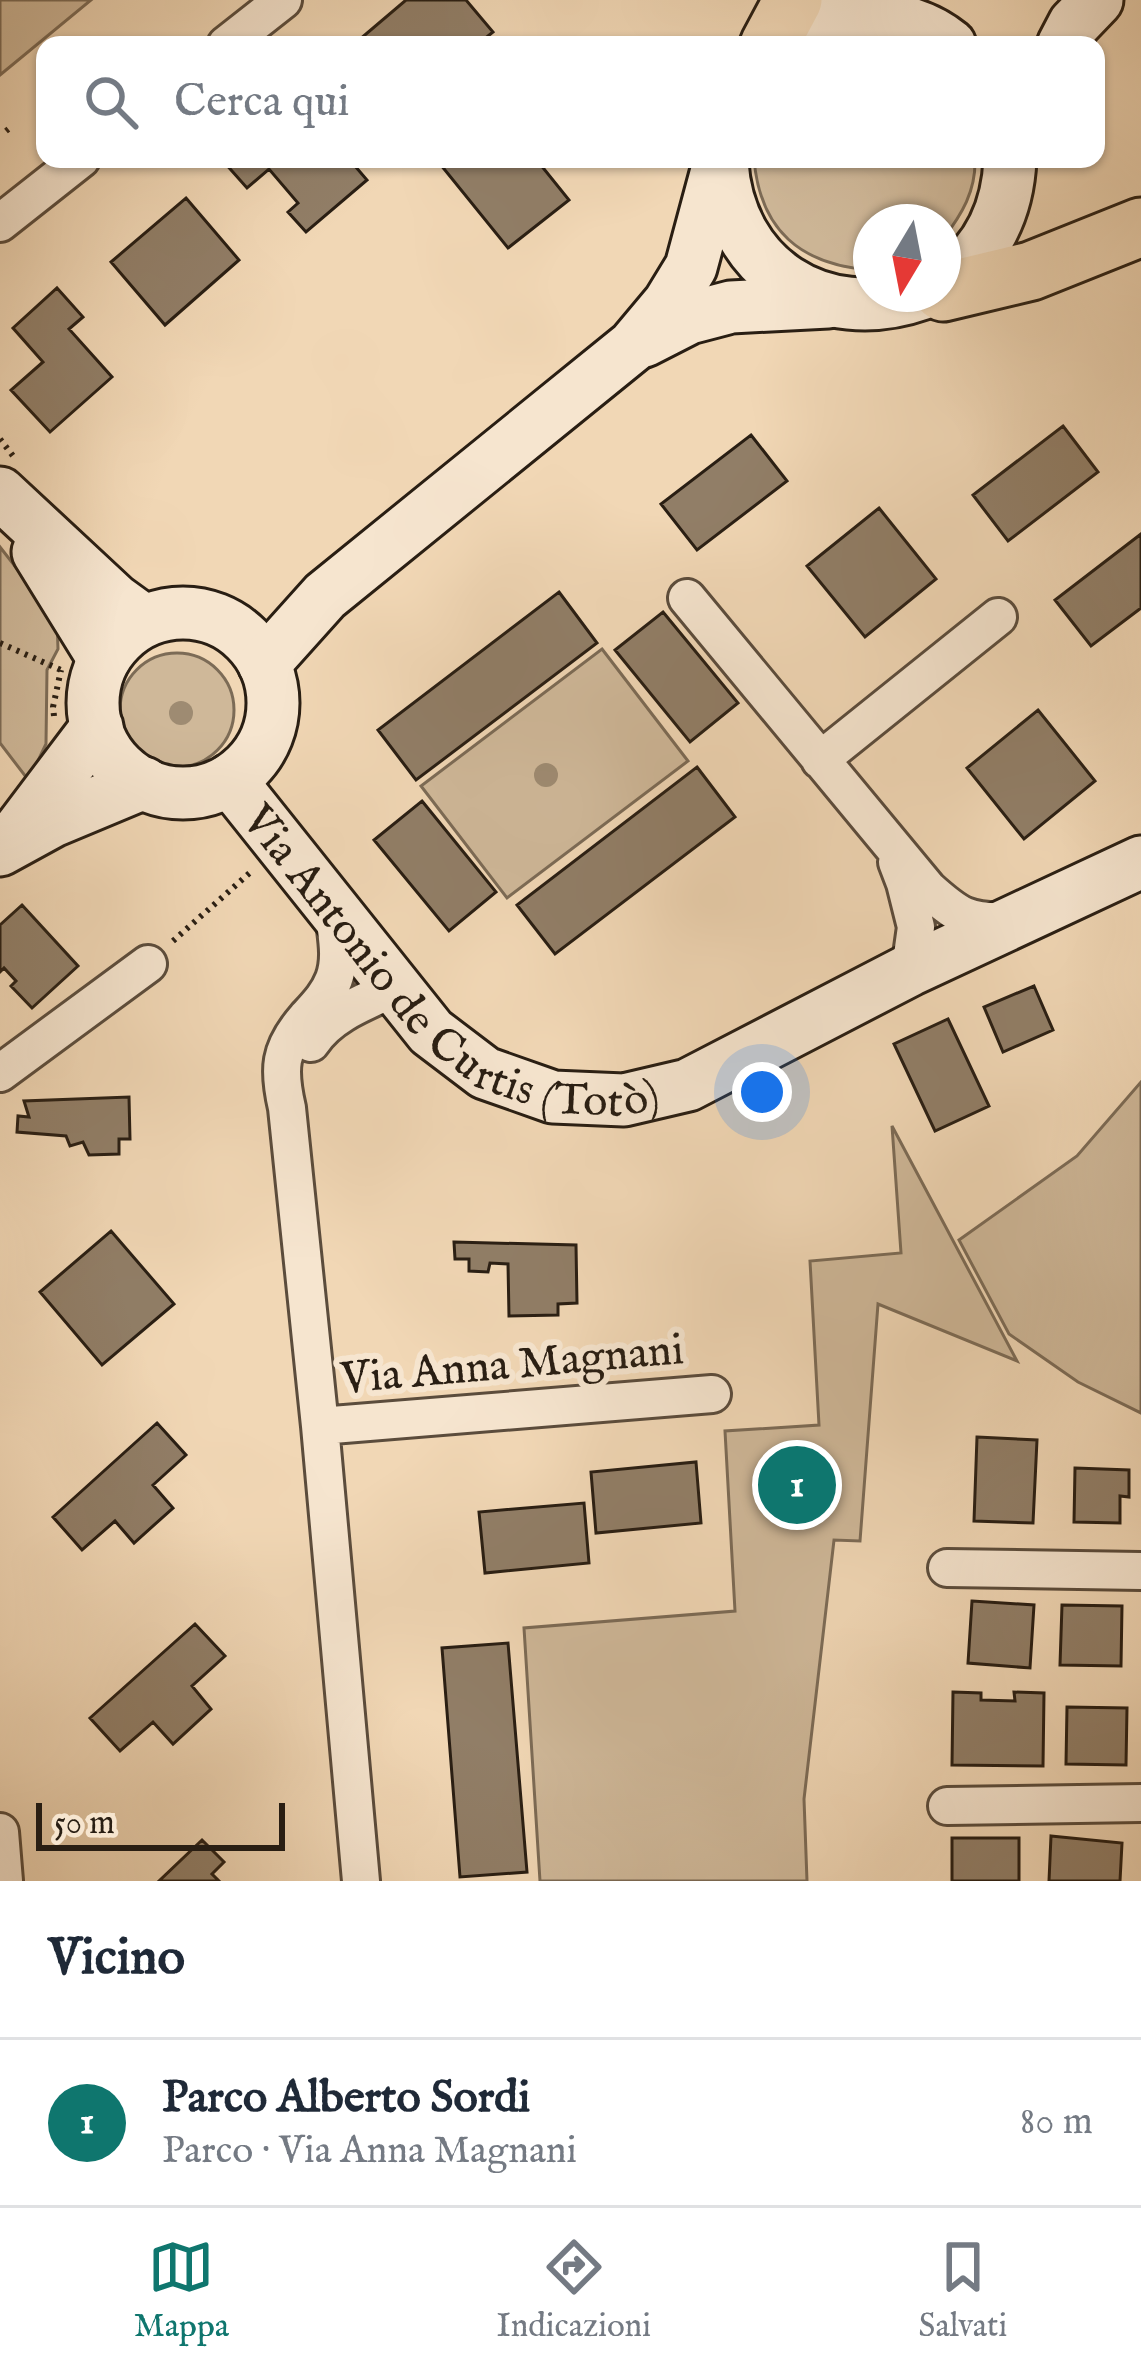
<!DOCTYPE html>
<html lang="it">
<head>
<meta charset="utf-8">
<style>
	body { margin:0; font-family:"IM FELL English",serif; background:#f2f2f3; color:#1f2937 }
	.compass { position:absolute; left:853px; top:204px; width:108px; height:108px; border-radius:50%; background:#fff; box-shadow:0 3px 9px #0004; rotate:190deg }
	.scale { position:absolute; left:36px; bottom:30px; width:249px; box-sizing:border-box; padding-left:12px; border:6px solid #291e13; border-top:0; font-size:33px; line-height:42px; white-space:nowrap; color:#291e13; -webkit-text-stroke:9px #f6e5cf; paint-order:stroke }
	.you { position:absolute; left:762px; top:1092px; width:42px; height:42px; margin:-30px; border:9px solid #fff; border-radius:50%; background:#1a73e8; box-shadow:0 0 0 18px #1a73e833 }
	.badge { display:grid; place-items:center; width:78px; height:78px; border-radius:50%; background:#0f766e; color:#fff; font-size:39px; font-weight:700 }
	.pin { position:absolute; translate:-50% -50%; border:6px solid #fff; box-shadow:0 3px 12px #0006 }
	.list { margin:0; padding:0; list-style:none }
	h2 { display:flex; justify-content:space-between; align-items:center; height:156px; margin:0; padding:0 48px; font-size:51px }
	h2 small { font-size:39px; font-weight:400; color:#747a83 }
	.list li { display:grid; grid-template-columns:78px 1fr auto; gap:36px; align-items:center; box-sizing:border-box; height:168px; padding:0 48px; border-top:3px solid #e0e1e3 }
	.list b { display:block; font-size:45px; white-space:nowrap }
	.list p { margin:0; font-size:39px; white-space:nowrap; color:#747a83 }
	.list em { font-size:39px; font-style:normal; color:#747a83 }
	.icon { flex:none; width:66px; height:66px; fill:none; stroke:currentColor; stroke-width:2; stroke-linecap:round; stroke-linejoin:round }
	.map { position:relative; flex:none; width:1141px; height:1881px; overflow:hidden }
	.search { position:absolute; background:#fff; box-shadow:0 3px 9px #0004; left:36px; right:36px; top:36px; height:132px; display:flex; align-items:center; gap:30px; box-sizing:border-box; padding:0 42px; border-radius:24px; color:#747a83; font-size:45px }
	.sheet { height:324px; background:#fff }
	nav { display:flex; justify-content:space-around; align-items:center; box-sizing:border-box; height:168px; border-top:3px solid #e0e1e3; background:#fff; font-size:33px; color:#747a83 }
	nav a { display:grid; justify-items:center; gap:6px }
	nav .on { color:#0f766e }
	.map>svg:first-child { display:block }
</style>
</head>
<body>
<div class="map">
<svg width="1141" height="1881" viewBox="0 0 1141 1881">
	<rect width="100%" height="100%" fill="#f1d7b5"/>
	<filter id="stains"><feTurbulence type="fractalNoise" baseFrequency=".00167" numOctaves="4"/><feColorMatrix values="0 0 0 0 .2 0 0 0 0 .09 0 0 0 0 .02 0 0 0 .5 -.17"/></filter>
	<radialGradient id="worn" r=".72"><stop offset=".6" stop-color="#630" stop-opacity="0"/><stop offset="1" stop-color="#630" stop-opacity=".3"/></radialGradient>
	<!-- green -->
	<path fill="#cfb899" stroke="#7c6b56" stroke-width="3" d="M 0,0 L 91,0 L 0,75 Z
		M 754,159 L 975,159 C 976,191 962,214 943,239 L 943,222 L 871,222 L 871,270 C 801,265 760,231 754,159 Z
		M 0,547 L 57,620 L 58,649 L 47,670 L 46,744 L 34,769 L 26,777 L 0,743 Z
		M 602,649 L 688,761 L 507,898 L 421,786 Z
		M120 710a57 57 0 1 1 114 0a57 57 0 1 1-114 0Z
		M 1141,1082 L 1141,1413 L 1078,1382 L 1009,1334 L 959,1240 L 1077,1156 Z
		M 892,1126 L 1017,1361 L 878,1304 L 860,1541 L 834,1540 L 804,1799 L 807,1881 L 540,1881 L 524,1628 L 735,1611 L 725,1431 L 819,1425 L 810,1261 L 901,1253 Z"/>
	<!-- building -->
	<path fill="#917e67" stroke="#291e13" stroke-width="3" d="M 406,0 L 466,0 L 493,32 L 477,45 L 353,45 Z
		M 227,159 L 349,159 L 367,180 L 306,232 L 288,212 L 298,203 L 269,169 L 247,188 L 224,162 Z
		M 436,159 L 536,159 L 569,200 L 508,248 Z
		M 186,198 L 239,260 L 165,325 L 111,262 Z
		M 57,288 L 83,317 L 69,329 L 112,377 L 50,432 L 11,390 L 43,362 L 13,328 Z
		M 1063,426 L 1098,472 L 1008,541 L 973,495 Z
		M 751,435 L 787,481 L 697,550 L 661,504 Z
		M 879,508 L 936,579 L 865,637 L 807,566 Z
		M 1141,534 L 1141,608 L 1091,646 L 1055,600 Z
		M 559,592 L 597,643 L 416,780 L 378,730 Z
		M 663,612 L 738,703 L 690,742 L 615,650 Z
		M 1038,710 L 1095,781 L 1024,839 L 967,768 Z
		M 697,767 L 735,817 L 555,954 L 517,905 Z
		M 422,801 L 496,892 L 449,931 L 374,840 Z
		M 22,905 L 78,966 L 32,1008 L 11,986 L 16,981 L 4,968 L 0,972 L 0,925 Z
		M 1034,986 L 1053,1030 L 1003,1052 L 984,1007 Z
		M 948,1019 L 989,1106 L 935,1131 L 894,1044 Z
		M 129,1097 L 130,1139 L 119,1139 L 119,1154 L 89,1155 L 83,1142 L 70,1146 L 66,1136 L 17,1132 L 18,1116 L 29,1117 L 24,1101 Z
		M 111,1231 L 174,1304 L 102,1365 L 40,1292 Z
		M 454,1242 L 576,1245 L 577,1303 L 558,1304 L 558,1315 L 509,1316 L 508,1264 L 490,1263 L 488,1272 L 469,1271 L 469,1259 L 455,1259 Z
		M 157,1423 L 186,1455 L 153,1485 L 173,1508 L 134,1543 L 115,1521 L 82,1550 L 53,1517 Z
		M 977,1437 L 1037,1440 L 1033,1523 L 974,1521 Z
		M 696,1462 L 701,1523 L 596,1533 L 591,1472 Z
		M 1075,1468 L 1129,1470 L 1129,1497 L 1120,1496 L 1120,1523 L 1074,1522 Z
		M 584,1503 L 589,1563 L 485,1573 L 479,1512 Z
		M 972,1601 L 1034,1605 L 1030,1668 L 968,1663 Z
		M 1062,1605 L 1122,1606 L 1121,1666 L 1060,1665 Z
		M 195,1624 L 225,1656 L 192,1686 L 211,1709 L 173,1744 L 153,1722 L 120,1751 L 90,1718 Z
		M 508,1643 L 527,1872 L 460,1877 L 442,1648 Z
		M 953,1692 L 981,1693 L 981,1700 L 1015,1701 L 1014,1692 L 1044,1693 L 1043,1766 L 952,1765 Z
		M 1067,1707 L 1127,1708 L 1126,1765 L 1066,1764 Z
		M 1051,1836 L 1122,1843 L 1120,1881 L 1049,1881 Z
		M 952,1838 L 1019,1838 L 1019,1881 L 952,1881 Z
		M 202,1840 L 224,1862 L 212,1874 L 219,1881 L 159,1881 Z"/>
	<g fill="none" stroke-linecap="round" stroke-linejoin="round">
		<defs>
			<path id="street" d="M 226,45 L 283,0
				M 0,223 L 81,159
				M 687,598 L 928,889 C 958,916 968,923 1009,921
				M 820,760 L 998,617
				M 897,862 L 905,883 L 916,927 L 910,970
				M 334,912 C 336,935 342,957 334,979 C 328,995 317,1006 306,1018 C 279,1049 278,1069 287,1108 L 320,1426 L 361,1881
				M 311,1043 C 329,1015 364,1002 393,989
				M 0,1073 L 148,964
				M 320,1426 L 712,1394
				M 947,1568 L 1141,1571
				M 947,1806 L 1141,1803
				M 0,1832 L 4,1881"/>
			<g id="secondary">
				<path d="M 783,45 C 830,10 903,7 950,45"/>
				<path d="M 1063,45 L 1074,24 L 1097,0"/>
				<path d="M 722,163 C 729,269 822,329 921,294"/>
				<path d="M 943,283 C 987,255 1008,210 1010,159"/>
				<path d="M 644,341 L 689,318 L 731,307 L 828,302"/>
				<path d="M 0,493 L 115,600 L 144,621"/>
				<path d="M 38,552 L 104,659"/>
				<circle cx="183" cy="703" r="90"/>
				<path d="M 264,664 L 325,596 L 633,346 L 669,303 L 691,267 L 720,159"/>
				<path id="s1" d="M 230,780 L 431,1032 L 485,1073 L 553,1097 L 624,1100 L 688,1085 L 910,970 L 1141,862"/>
				<path d="M 17,833 L 97,727"/>
				<path d="M 0,850 L 53,821 L 144,783"/>
			</g>
			<path id="primary" d="M 769,45 L 793,0
				M 943,292 L 1031,271 L 1141,227"/>
		</defs>
		<!-- street casing -->
		<use href="#street" stroke="#5b4c3c" stroke-width="42"/>
		<!-- secondary casing -->
		<use href="#secondary" stroke="#291e13" stroke-width="57"/>
		<!-- primary casing -->
		<use href="#primary" stroke="#291e13" stroke-width="63"/>
		<!-- path -->
		<path stroke="#291e13" stroke-width="6" stroke-dasharray="3 6" stroke-linecap="butt" d="M 6,131 L 11,127
			M 0,439 L 13,456
			M 0,643 L 61,670
			M 54,716 L 53,707 L 61,670
			M 173,941 L 253,870"/>
		<!-- street -->
		<use href="#street" stroke="#f6e5cf" stroke-width="36"/>
		<!-- secondary -->
		<use href="#secondary" stroke="#f6e5cf" stroke-width="51"/>
		<!-- primary -->
		<use href="#primary" stroke="#f1d7b5" stroke-width="57"/>
	</g>
	<!-- trees -->
	<g fill="#9e8b72">
		<circle cx="181" cy="713" r="12"/>
		<circle cx="546" cy="775" r="12"/>
	</g>
	<g text-anchor="middle" stroke-width="12" stroke-linejoin="round" paint-order="stroke">
		<!-- street labels -->
		<g font-size="45" fill="#291e13" stroke="#f6e5cf">
			<text dy="16" stroke="none"><textPath href="#s1" startOffset="303">Via Antonio de Curtis (Totò)</textPath></text>
			<text transform="translate(512 1362) rotate(-5)" y="16">Via Anna Magnani</text>
		</g>
	</g>
	<rect width="100%" height="100%" filter="url(#stains)"/>
	<rect width="100%" height="100%" fill="url(#worn)"/>
</svg>
<svg class="compass" viewBox="-18 -18 36 36"><path d="M0-13l5 13h-10z" fill="#e53935"/><path d="M0 13l5-13h-10z" fill="#747a83"/></svg>
<div class="scale">50 m</div>
<div class="you"></div>
<div class="pin badge" style="left:797px;top:1485px">1</div>
<div class="search"><svg class="icon" aria-label="search" viewBox="0 0 24 24"><circle cx="10" cy="10" r="6"/><path d="M15 15l6 6"/></svg>Cerca qui</div>
</div>
<section class="sheet">
<h2>Vicino<small></small></h2>
<ul class="list">
<li><span class="badge">1</span><div><b>Parco Alberto Sordi</b><p>Parco · Via Anna Magnani</p></div><em>80 m</em></li>
</ul>
</section>
<nav>
<a class="on"><svg class="icon" aria-label="map" viewBox="0 0 24 24"><path d="M3 6l6-2 6 2 6-2v14l-6 2-6-2-6 2zM9 4v14M15 6v14"/></svg>Mappa</a>
<a><svg class="icon" aria-label="directions" viewBox="0 0 24 24"><path d="M12 3l9 9-9 9-9-9zM9 14v-3h6M13 9l2 2-2 2"/></svg>Indicazioni</a>
<a><svg class="icon" aria-label="saved" viewBox="0 0 24 24"><path d="M7 4h10v16l-5-4-5 4z"/></svg>Salvati</a>
</nav>
</body>
</html>
